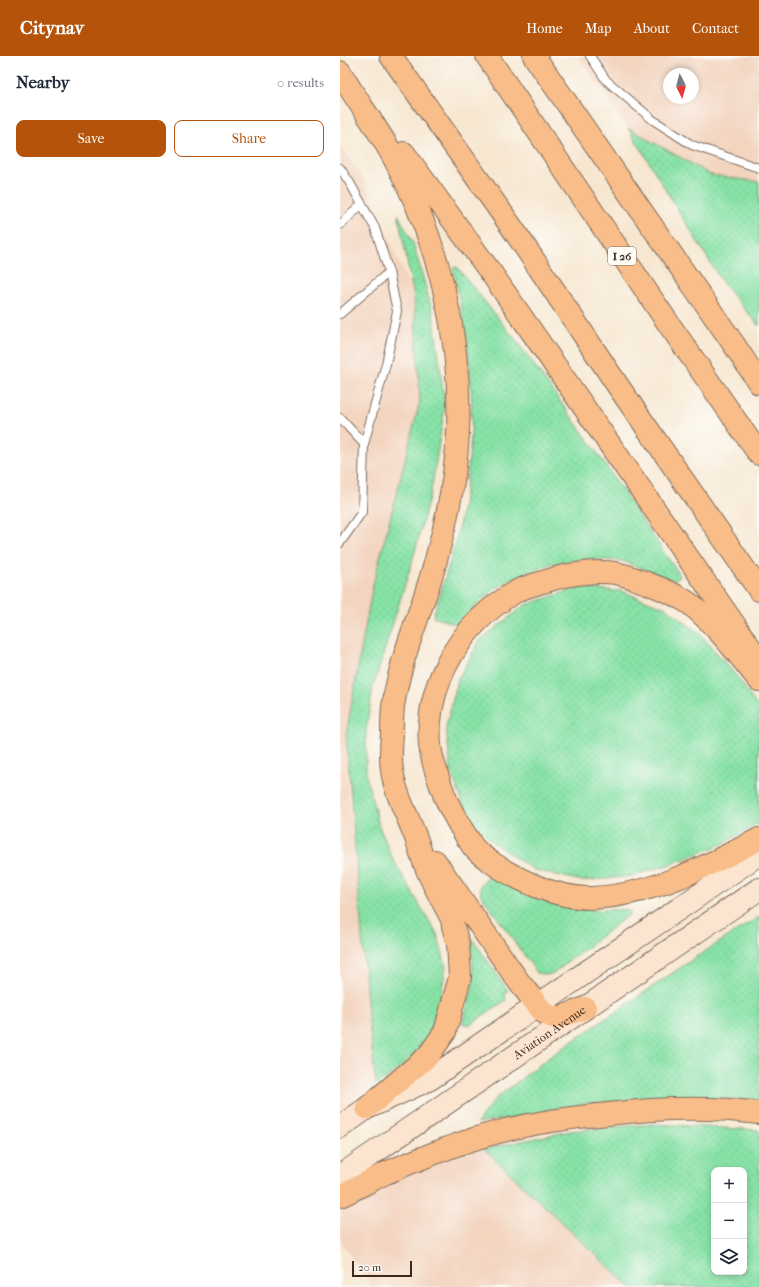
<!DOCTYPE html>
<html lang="en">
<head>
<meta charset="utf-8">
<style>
	body { margin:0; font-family:"IM FELL French Canon",serif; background:#f2f2f3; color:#1f2937 }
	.controls { position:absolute; right:12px; bottom:12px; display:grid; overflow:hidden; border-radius:8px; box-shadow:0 2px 6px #0003 }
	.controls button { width:36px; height:36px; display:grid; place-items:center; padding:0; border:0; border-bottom:1px solid #e0e1e3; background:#fff; color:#1f2937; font:20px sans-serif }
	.compass { position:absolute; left:323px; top:12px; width:36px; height:36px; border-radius:50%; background:#fff; box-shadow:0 2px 6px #0003; rotate:174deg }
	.scale { position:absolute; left:12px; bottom:10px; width:60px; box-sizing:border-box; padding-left:4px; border:2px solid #3b2a1e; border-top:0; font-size:11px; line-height:14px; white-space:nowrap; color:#3b2a1e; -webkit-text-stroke:3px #fdfcf7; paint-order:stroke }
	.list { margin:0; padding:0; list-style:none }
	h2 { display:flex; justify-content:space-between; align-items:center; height:52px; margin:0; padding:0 16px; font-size:17px }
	h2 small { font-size:13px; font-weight:400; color:#747a83 }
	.actions { display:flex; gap:8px; padding:12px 16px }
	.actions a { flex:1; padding:9px 0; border:1px solid #b45309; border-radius:8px; text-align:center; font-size:14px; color:#b45309 }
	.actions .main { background:#b45309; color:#fff }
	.icon { flex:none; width:22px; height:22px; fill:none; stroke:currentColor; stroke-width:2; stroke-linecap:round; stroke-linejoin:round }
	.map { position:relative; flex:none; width:419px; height:1231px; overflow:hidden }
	header { display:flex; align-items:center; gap:24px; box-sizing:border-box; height:56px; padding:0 20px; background:#b45309; color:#fff }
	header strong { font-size:19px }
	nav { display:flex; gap:22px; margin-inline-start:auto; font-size:14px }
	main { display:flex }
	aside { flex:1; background:#fff }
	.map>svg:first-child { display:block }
</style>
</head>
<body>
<header>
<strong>Citynav</strong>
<nav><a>Home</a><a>Map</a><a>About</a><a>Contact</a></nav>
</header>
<main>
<aside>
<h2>Nearby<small>0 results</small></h2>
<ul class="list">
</ul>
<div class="actions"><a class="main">Save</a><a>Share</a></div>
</aside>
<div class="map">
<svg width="419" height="1231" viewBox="0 0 419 1231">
	<defs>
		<pattern id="grass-dots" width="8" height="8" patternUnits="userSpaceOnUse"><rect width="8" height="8" fill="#87e2a7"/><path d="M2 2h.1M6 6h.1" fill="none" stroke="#75c28f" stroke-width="1.8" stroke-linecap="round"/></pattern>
	</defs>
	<rect width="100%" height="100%" fill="#fdfcf7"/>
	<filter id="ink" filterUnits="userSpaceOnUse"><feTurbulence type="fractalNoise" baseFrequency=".025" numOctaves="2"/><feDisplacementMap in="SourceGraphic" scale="8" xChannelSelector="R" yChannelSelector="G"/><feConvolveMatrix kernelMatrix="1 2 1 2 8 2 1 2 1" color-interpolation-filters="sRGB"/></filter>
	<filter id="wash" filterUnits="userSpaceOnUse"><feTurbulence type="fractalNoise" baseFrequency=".012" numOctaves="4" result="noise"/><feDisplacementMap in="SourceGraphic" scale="16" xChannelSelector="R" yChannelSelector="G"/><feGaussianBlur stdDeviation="0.9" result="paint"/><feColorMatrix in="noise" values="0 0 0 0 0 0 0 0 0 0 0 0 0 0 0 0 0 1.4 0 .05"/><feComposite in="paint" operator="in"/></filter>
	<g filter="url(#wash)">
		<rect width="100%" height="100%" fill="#f7e7d1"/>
		<!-- built -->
		<path fill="#f3d4bf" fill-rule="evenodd" d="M 238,0 L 419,0 L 419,126 L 371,120 L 288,72 ZM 329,18 L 353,18 L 353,42 L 329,42 Z
			M 0,89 L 22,120 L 74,241 L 80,345 L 32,533 L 6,679 L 8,739 L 36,1029 L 0,1054 Z
			M 144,1093 L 290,1231 L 32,1231 L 0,1184 L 0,1156 L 67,1119 L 110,1102 Z"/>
		<!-- grass -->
		<path fill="url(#grass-dots)" stroke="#618662" fill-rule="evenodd" d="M 288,72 L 371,119 L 419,126 L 419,270 L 384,229 Z
			M 58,158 L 73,187 L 93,257 L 105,350 L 92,430 L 73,503 L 33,631 L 26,676 L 26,720 L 39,770 L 53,804 L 97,878 L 106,910 L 99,949 L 85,989 L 54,1017 L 36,1029 L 28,957 L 6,679 L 32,533 L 80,345 L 74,242 Z
			M 117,211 L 178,287 L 256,395 L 340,520 L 334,524 L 282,505 L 247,503 L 211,508 L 182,519 L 156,532 L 133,552 L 119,569 L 93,561 C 102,530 114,497 120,465 C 130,413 135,358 129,305 C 126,274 119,243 113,212 Z
			M 238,532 L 281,535 L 326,552 L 360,578 L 398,622 L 419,653 L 419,767 L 383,788 L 328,809 L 291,820 L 243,825 L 194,814 L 152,786 L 127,758 L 111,716 L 106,671 L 118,623 L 140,584 L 185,549 Z
			M 149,819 C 169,829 189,841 211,847 C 234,855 263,855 287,853 L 291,857 L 214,917 L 207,919 L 197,917 L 141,839 L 140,830 Z
			M 419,861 L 419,1044 L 334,1041 L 240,1048 L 172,1062 L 137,1067 L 155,1043 L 208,1002 L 356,901 Z
			M 130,879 L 168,935 L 165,938 L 166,944 L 129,969 L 122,967 L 132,934 L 133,913 Z
			M 313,1068 L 419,1074 L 419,1231 L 290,1231 L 144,1093 L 230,1075 ZM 374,1114 L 404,1114 L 404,1216 L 374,1216 Z"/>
	</g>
	<g filter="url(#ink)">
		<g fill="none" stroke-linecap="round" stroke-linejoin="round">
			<defs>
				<path id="lane" d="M 250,0 L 266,24 L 313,64 L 352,89 L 419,112
					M 0,112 L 10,127 L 35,172 L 49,216 L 57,255 L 46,308 L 24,388 L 22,456 L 0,487
					M 0,169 L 22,148
					M 0,258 L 49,216
					M 0,362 L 24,388"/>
				<g id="secondary">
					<path d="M 0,1071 L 27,1052 L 90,1023 L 419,798"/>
					<path id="s1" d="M 0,1120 L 419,833"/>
				</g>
				<path id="highway" d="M 51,0 L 173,173 L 278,330 L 419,534
					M 147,0 L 326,264 L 419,398
					M 194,0 L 395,290 L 419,327
					M 0,16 C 17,46 39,73 55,104 C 99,186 122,283 118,376 C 116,418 108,460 97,500 C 84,551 60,599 53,651 C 52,660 52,669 52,678 C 51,690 50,702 52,714 C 55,737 66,756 74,777 C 79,788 81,800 86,811 C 93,829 103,846 112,863 L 113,870 L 118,888 L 120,921 L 105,976 L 88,1000 L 27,1052
					M 64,97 L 154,221 L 418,603
					M 419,624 C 398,598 376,569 350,548 C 342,542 331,537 322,533 C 307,527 291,520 275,517 C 258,514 230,518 213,523 C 201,527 186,530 175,536 C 122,567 85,627 90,689 C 92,707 99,725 105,741 C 111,755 118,767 126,780 C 129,784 131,788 134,792 C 143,802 166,816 178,822 C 200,833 226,842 251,842 C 311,840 367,810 419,783
					M 95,805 L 179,926 L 203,956 L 212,961 L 220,961 L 245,952
					M 0,1140 C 16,1133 31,1124 46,1117 C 74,1105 106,1092 134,1083 C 177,1069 223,1062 268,1058 C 318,1052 369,1050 419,1057"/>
			</defs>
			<!-- lane casing -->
			<use href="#lane" stroke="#7d6c5d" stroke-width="10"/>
			<!-- secondary casing -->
			<use href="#secondary" stroke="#7d6c5d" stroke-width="24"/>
			<!-- highway casing -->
			<use href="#highway" stroke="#7d6c5d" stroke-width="24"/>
			<!-- lane -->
			<use href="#lane" stroke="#fff" stroke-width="8"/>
			<!-- secondary -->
			<use href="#secondary" stroke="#fce5d0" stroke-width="22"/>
			<!-- highway -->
			<use href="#highway" stroke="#f8bd89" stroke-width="22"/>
		</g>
	</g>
	<g text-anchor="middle" stroke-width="3.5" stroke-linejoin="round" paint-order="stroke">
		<!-- shield labels -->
		<rect fill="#fdfcf7" stroke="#75695f" stroke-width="1" x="268" y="191" width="28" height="18" rx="3"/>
		<g font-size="11" font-weight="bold" fill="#3b2a1e">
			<text x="282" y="204">I 26</text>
		</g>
		<!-- street labels -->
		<g font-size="12" fill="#3b2a1e" stroke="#fdfcf7">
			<text dy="4" stroke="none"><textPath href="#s1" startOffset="254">Aviation Avenue</textPath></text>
		</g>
	</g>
</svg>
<div class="controls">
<button>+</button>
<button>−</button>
<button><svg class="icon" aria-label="layers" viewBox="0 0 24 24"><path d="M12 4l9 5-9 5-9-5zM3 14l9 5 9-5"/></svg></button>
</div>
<svg class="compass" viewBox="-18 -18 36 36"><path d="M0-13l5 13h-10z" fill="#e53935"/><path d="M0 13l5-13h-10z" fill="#747a83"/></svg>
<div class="scale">20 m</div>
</div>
</main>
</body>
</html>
